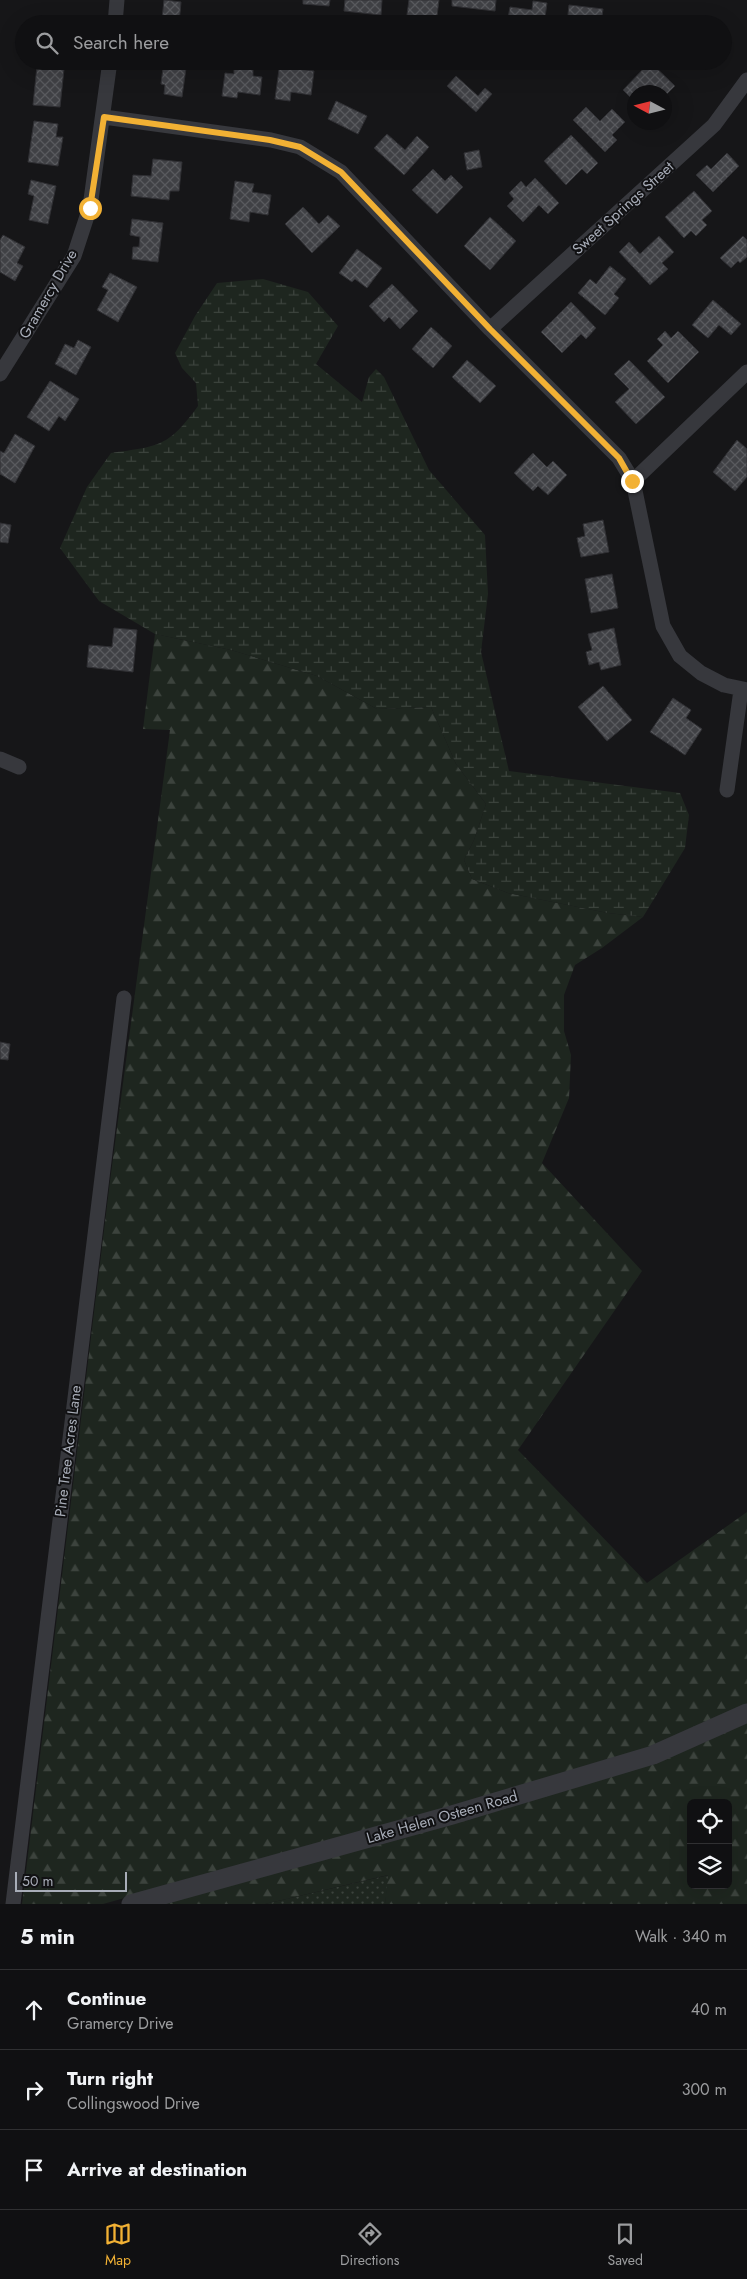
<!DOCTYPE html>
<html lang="en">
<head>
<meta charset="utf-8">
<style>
	body { margin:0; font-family:Jost,sans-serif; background:#19191b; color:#f1f3f6 }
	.controls { position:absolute; right:15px; bottom:15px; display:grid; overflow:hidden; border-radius:8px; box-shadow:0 5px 20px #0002 }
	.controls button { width:45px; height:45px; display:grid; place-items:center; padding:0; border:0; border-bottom:1px solid #303032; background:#101012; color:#f1f3f6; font:25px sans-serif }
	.compass { position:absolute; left:627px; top:85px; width:45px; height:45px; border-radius:50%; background:#101012; box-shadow:0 5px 20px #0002; rotate:277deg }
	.scale { position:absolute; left:15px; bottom:12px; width:112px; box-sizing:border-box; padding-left:5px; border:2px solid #a8adb8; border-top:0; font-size:14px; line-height:18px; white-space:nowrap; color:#a8adb8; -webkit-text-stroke:4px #111113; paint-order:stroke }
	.stop { position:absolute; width:15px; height:15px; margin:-11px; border:4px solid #f2b134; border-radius:50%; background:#fff }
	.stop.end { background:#f2b134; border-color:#fff; box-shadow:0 1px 5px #0008 }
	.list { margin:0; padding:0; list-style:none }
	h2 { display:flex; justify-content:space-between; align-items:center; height:65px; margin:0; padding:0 20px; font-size:21px }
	h2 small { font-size:16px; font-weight:400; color:#9c9d9f }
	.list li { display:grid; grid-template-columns:32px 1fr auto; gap:15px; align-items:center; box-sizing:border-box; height:80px; padding:0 20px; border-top:1px solid #303032 }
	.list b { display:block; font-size:19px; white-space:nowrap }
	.list p { margin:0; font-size:16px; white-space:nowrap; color:#9c9d9f }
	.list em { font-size:16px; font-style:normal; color:#9c9d9f }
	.icon { flex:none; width:28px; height:28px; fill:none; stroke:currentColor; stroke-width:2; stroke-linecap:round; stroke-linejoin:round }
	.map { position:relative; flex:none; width:747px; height:1904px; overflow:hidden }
	.search { position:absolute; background:#101012; box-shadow:0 5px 20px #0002; left:15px; right:15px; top:15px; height:55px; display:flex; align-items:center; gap:12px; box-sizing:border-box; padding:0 18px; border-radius:28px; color:#9c9d9f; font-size:19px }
	.sheet { height:305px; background:#101012 }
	nav { display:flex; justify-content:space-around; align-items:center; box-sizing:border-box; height:70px; border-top:1px solid #303032; background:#101012; font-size:14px; color:#9c9d9f }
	nav a { display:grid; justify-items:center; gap:2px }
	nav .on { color:#f2b134 }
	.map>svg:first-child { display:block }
</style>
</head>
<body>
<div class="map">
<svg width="747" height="1904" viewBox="0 0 747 1904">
	<defs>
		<pattern id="grass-dots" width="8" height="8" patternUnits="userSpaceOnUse" patternTransform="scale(1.25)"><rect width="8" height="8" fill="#1e261f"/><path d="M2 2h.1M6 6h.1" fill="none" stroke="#3c433d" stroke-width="1.8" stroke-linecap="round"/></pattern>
		<pattern id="forest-firs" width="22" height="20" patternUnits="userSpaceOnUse" patternTransform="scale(1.25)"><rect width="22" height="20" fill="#1e261f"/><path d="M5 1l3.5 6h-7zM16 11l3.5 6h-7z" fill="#3c433d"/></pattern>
		<pattern id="wetland-marsh" width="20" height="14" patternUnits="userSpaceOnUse" patternTransform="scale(1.25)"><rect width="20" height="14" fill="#1e261f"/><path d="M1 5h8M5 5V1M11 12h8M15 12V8" fill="none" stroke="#3c433d"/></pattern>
		<pattern id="building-cross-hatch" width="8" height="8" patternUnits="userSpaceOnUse" patternTransform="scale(1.25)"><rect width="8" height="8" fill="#404145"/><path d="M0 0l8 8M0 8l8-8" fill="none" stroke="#595a5e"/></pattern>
	</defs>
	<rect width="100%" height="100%" fill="#161618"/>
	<!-- grass -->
	<path fill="url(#grass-dots)" d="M 389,1875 L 385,1904 L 265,1904 Z"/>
	<!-- forest -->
	<path fill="url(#forest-firs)" fill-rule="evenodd" d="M 155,634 L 231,650 L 317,676 L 377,709 L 431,707 L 456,764 L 486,804 L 474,840 L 464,860 L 472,879 L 508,893 L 608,913 L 643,917 L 602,948 L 575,965 L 564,995 L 564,1031 L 571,1055 L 569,1098 L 542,1163 L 642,1271 L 518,1450 L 647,1583 L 747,1512 L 747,1705 L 649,1748 L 449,1808 L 103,1904 L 22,1904 L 110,1181 L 170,730 L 143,729 Z
		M 747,1722 L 747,1904 L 385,1904 L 388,1875 L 265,1904 L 161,1904 ZM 691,1803 L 728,1803 L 728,1885 L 691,1885 Z"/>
	<!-- wetland -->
	<path fill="url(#wetland-marsh)" d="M 263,279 L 308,292 L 338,326 L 316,364 L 362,402 L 369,377 L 376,369 L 384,377 L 429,470 L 485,535 L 488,594 L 481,652 L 509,771 L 680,793 L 689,815 L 685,848 L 643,917 L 608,913 L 508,893 L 472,879 L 464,860 L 474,840 L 486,804 L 456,764 L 431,707 L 377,709 L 317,676 L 231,650 L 155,634 L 99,601 L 60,548 L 87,487 L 111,453 C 160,446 168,447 198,406 L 196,383 L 182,368 L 175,353 L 195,316 L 217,283 Z"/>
	<!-- building -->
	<path fill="url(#building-cross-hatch)" stroke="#303034" d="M 164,0 L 181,2 L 179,24 L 153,24 L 154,19 L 162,20 Z
		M 303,0 L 330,0 L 329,6 L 303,4 Z
		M 345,0 L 382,0 L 381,15 L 344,11 Z
		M 409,0 L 439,0 L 436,24 L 406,22 Z
		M 452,0 L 496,0 L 495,11 L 452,6 Z
		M 533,1 L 547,3 L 544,24 L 507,24 L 510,7 L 532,10 Z
		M 569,5 L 603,9 L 601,24 L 567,24 Z
		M 150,61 L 187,61 L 182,97 L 164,94 L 165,85 L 161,84 L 163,68 L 149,66 Z
		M 280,62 L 298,64 L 297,69 L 314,71 L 311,95 L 291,92 L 290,101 L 275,99 Z
		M 650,62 L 675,86 L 664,97 L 664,92 L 634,92 L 634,101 L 623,90 Z
		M 37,66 L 64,69 L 60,107 L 33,105 Z
		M 234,67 L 253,69 L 253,76 L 262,77 L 260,95 L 238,92 L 237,98 L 222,96 L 225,73 L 234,74 Z
		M 456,76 L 478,96 L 485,88 L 492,94 L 476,112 L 447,86 Z
		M 336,101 L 367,116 L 358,134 L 328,119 Z
		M 586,107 L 600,121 L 612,109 L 625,122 L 612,135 L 617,140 L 605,152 L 573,120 Z
		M 34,121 L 58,124 L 56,137 L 63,137 L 58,166 L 28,162 Z
		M 387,134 L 405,150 L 417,136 L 429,147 L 404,175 L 374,148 Z
		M 571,135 L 598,163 L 587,174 L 582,169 L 566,185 L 544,161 Z
		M 479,150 L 482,167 L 467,170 L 464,153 Z
		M 727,153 L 739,166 L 713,192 L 696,175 L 707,165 L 711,169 Z
		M 153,159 L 182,162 L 179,191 L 170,191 L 169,200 L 131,196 L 133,175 L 151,176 Z
		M 433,169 L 445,181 L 451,175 L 463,187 L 437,214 L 412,190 Z
		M 535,178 L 559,203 L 548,214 L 539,205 L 523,222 L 507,206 L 514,199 L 509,193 L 521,181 L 526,187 Z
		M 31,180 L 56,186 L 48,224 L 29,220 L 34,196 L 28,194 Z
		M 235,181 L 254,184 L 252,192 L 271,195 L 268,215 L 250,212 L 249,222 L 230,219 Z
		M 694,191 L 712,211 L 702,220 L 707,225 L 696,236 L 691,231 L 684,238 L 665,217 Z
		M 303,207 L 319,224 L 328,215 L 340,226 L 312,253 L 285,224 Z
		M 490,217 L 516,241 L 490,270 L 464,246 Z
		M 132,219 L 163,223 L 158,262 L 132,259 L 133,247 L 139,247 L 140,237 L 130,235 Z
		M 3,235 L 25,247 L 17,263 L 23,266 L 15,281 L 0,272 L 0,240 Z
		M 659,236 L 674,252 L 662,263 L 668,269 L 650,285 L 619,252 L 629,242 L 640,254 Z
		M 743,236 L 747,240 L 747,257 L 740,263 L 738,261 L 731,268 L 720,258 Z
		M 357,249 L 382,268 L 367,288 L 355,279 L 352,282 L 339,273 Z
		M 610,266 L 626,279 L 614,294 L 619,298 L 605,315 L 578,293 L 590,279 L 596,284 Z
		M 110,273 L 137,287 L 118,322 L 97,310 L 108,290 L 102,287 Z
		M 392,284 L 418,311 L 400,329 L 389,317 L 384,322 L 369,306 Z
		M 713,300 L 741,324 L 731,335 L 719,325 L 708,338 L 692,325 Z
		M 571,302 L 596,328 L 586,339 L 581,334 L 562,353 L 541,332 Z
		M 431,327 L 452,346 L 433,368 L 412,349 Z
		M 665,331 L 671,338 L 678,331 L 699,352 L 668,383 L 647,361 L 663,345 L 657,339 Z
		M 78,340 L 91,347 L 76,375 L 55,364 L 65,344 L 74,348 Z
		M 467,360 L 496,386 L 480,403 L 452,377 Z
		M 629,360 L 665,397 L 636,424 L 615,402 L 629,389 L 614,374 Z
		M 50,381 L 79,399 L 65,421 L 59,416 L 49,431 L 27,417 Z
		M 15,434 L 35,446 L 15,483 L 0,474 L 0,451 L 4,453 Z
		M 737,440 L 747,449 L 747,477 L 735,491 L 713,472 Z
		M 533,453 L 547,467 L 553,461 L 567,475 L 548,495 L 538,486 L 533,491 L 514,473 Z
		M 603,520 L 609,552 L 581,557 L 577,538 L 585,536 L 583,524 Z
		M 0,523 L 11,525 L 8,543 L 0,542 Z
		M 612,574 L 618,608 L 591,613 L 585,579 Z
		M 114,628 L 137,630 L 133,672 L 87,667 L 89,645 L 112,647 Z
		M 614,628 L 621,665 L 601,670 L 599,662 L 589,665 L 586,652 L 592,650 L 588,634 Z
		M 603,686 L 632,720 L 607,741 L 578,707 Z
		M 673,698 L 691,710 L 686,718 L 702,729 L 685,755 L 650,732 Z
		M 0,1042 L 10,1044 L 8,1060 L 0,1059 Z"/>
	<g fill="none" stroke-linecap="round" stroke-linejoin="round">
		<!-- minor -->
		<path stroke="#37383d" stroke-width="15" d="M 115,24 L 117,0
			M 104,117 L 271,140 L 300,147 L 341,172 L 490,329 L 619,458 L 633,481 L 663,626 L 680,656 L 701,673 L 724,685 L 747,690
			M 490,329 L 714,125 L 747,80
			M 0,374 L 74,256 L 90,207 L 110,61
			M 633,481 L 747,372
			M 0,759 L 19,767
			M 727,790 L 741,690
			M 13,1904 L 124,998"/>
		<!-- tertiary -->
		<path stroke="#37383d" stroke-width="19" d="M 131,1904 L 452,1815 L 653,1755 L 747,1713"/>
	</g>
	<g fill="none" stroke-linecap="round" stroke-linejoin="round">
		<!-- route -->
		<path stroke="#f2b134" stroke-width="6" d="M 90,208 L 104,117 L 270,140 L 300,147 L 341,172 L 490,329 L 619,458 L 632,481"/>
	</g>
	<g text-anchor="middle" stroke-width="4" stroke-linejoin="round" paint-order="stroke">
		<!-- street labels -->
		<g font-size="15" fill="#a8adb8" stroke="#111113">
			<text transform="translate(623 208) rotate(-42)" y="5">Sweet Springs Street</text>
			<text transform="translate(48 294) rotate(-60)" y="5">Gramercy Drive</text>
			<text transform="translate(68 1451) rotate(-83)" y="5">Pine Tree Acres Lane</text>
			<text transform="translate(442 1817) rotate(-16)" y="5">Lake Helen Osteen Road</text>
		</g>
	</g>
</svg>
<div class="controls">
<button><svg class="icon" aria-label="locate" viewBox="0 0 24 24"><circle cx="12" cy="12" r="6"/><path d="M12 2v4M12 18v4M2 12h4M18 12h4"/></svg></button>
<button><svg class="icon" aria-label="layers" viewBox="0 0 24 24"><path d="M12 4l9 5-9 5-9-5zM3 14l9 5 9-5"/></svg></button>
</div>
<svg class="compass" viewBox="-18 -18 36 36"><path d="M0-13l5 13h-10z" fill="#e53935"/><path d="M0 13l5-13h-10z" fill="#9c9d9f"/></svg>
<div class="scale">50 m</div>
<div class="stop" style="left:90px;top:208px"></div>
<div class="stop end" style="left:632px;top:481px"></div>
<div class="search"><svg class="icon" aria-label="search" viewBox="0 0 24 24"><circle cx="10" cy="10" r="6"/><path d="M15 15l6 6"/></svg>Search here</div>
</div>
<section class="sheet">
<h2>5 min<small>Walk · 340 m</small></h2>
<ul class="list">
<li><svg class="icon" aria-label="ahead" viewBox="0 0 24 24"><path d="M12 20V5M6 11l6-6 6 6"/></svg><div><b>Continue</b><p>Gramercy Drive</p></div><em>40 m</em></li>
<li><svg class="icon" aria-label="right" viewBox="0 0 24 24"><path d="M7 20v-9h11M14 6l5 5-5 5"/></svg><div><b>Turn right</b><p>Collingswood Drive</p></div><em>300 m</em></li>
<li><svg class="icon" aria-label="arrive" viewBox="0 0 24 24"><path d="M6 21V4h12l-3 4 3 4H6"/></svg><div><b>Arrive at destination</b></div></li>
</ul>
</section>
<nav>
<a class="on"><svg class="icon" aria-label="map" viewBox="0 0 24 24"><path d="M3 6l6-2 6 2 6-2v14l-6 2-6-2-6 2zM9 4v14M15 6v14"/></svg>Map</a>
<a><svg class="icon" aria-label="directions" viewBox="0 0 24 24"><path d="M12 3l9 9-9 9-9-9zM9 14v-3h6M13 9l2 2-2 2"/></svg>Directions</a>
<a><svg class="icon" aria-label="saved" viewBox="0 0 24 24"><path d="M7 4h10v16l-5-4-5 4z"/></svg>Saved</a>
</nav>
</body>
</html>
